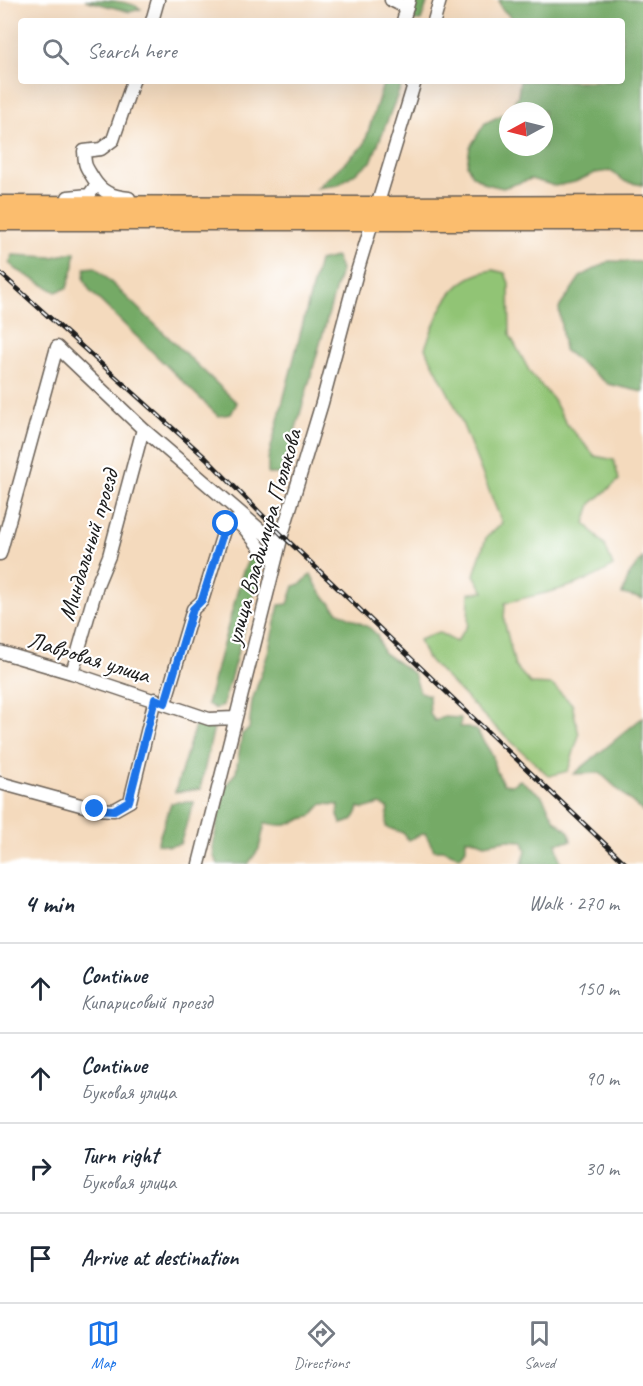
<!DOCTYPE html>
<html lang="en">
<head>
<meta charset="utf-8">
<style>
	body { margin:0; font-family:Caveat,sans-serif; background:#f6f6f7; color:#1f2937 }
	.compass { position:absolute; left:499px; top:102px; width:54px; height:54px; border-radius:50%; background:#fff; box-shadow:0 6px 24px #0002; rotate:263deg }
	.stop { position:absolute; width:18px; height:18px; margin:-14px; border:4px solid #1a73e8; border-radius:50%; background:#fff }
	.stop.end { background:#1a73e8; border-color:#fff; box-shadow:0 2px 6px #0008 }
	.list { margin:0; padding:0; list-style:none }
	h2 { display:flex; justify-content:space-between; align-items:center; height:78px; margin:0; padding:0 24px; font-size:26px }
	h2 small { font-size:20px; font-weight:400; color:#747a83 }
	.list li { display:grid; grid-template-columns:39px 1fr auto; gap:18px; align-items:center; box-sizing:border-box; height:90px; padding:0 24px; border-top:2px solid #e0e1e3 }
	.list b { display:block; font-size:22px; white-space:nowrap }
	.list p { margin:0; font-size:20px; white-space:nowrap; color:#747a83 }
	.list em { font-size:20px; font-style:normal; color:#747a83 }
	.icon { flex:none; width:33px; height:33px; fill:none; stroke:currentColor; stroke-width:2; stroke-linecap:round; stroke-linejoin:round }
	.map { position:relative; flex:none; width:643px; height:864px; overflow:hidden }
	.search { position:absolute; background:#fff; box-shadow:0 6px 24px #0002; left:18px; right:18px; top:18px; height:66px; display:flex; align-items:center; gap:15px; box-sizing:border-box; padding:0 21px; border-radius:6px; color:#747a83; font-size:22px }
	.sheet { height:438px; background:#fff }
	nav { display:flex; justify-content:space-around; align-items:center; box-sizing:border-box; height:84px; border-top:2px solid #e0e1e3; background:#fff; font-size:16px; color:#747a83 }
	nav a { display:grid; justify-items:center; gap:3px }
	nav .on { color:#1a73e8 }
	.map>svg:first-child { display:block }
</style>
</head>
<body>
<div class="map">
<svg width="643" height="864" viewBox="0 0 643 864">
	<rect width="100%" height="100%" fill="#fff"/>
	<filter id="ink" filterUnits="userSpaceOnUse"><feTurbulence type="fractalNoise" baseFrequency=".0167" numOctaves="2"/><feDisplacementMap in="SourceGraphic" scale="12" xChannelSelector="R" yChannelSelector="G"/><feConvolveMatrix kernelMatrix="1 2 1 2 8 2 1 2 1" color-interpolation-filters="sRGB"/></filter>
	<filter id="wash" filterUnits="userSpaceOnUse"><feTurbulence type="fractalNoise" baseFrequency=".008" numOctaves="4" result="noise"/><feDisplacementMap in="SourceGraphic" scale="24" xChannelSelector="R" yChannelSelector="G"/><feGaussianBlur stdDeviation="1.35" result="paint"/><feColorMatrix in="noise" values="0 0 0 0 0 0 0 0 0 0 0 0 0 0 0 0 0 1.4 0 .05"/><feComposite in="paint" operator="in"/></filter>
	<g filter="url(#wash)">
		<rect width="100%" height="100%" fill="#f4dabd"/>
		<!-- green -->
		<path fill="#91c475" stroke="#567048" stroke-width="1.5" d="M 493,270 L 505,273 L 509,283 L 510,335 L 531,374 L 553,399 L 566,423 L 595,456 L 614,460 L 619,480 L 591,504 L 585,523 L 605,546 L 613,566 C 581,588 541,593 505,603 L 504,620 L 515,666 L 531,684 L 552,685 L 572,704 L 579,735 L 568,771 L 549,776 L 490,722 L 426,657 L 419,640 L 438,632 L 456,642 L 468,625 L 469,593 L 484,592 L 474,575 L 486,538 L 502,523 L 456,408 L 425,348 C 439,312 449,277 493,270 Z"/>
		<!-- forest -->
		<path fill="#74aa66" stroke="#486341" stroke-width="1.5" d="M 85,0 C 102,0 130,0 141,9 L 130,12 Z
			M 411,0 L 428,0 L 421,21 L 404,21 Z
			M 499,0 L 643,0 L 643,185 L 626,182 L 610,171 L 595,173 L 575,182 L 555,186 L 531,179 L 503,188 L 486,184 L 472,175 L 467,165 L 470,147 L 485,123 L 508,112 L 508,147 L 544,147 L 544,111 L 508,111 L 518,96 L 520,81 L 622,81 L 622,21 L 515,21 L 501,8 Z
			M 384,81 L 403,81 L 371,162 L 338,185 L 317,188 L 364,145 Z
			M 75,252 L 74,266 L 67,288 L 56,292 L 17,270 L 9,263 L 13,255 L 53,257 Z
			M 336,257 L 341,270 L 283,474 L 268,474 L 268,459 L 319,261 Z
			M 609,261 L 643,262 L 643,392 L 608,384 L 564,350 L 559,308 L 580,277 Z
			M 95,267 L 237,403 L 231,414 L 218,416 L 90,291 L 84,279 L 85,268 Z
			M 259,547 L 265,555 L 223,705 L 216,709 L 207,704 L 242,574 L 253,549 Z
			M 643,557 L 643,599 L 622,594 L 629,575 Z
			M 311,574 L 319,590 L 337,611 L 370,628 L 377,635 L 383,652 L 414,674 L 420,692 L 429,695 L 430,714 L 435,721 L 443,717 L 461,718 L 460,727 L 469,727 L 477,731 L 493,756 L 494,765 L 503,784 L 512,785 L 520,780 L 542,796 L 555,820 L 569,832 L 571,841 L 556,843 L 561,864 L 522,864 L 526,851 L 523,841 L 506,840 L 485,844 L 472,839 L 466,839 L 466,849 L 460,857 L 443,850 L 434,850 L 425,833 L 408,840 L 403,833 L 386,827 L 388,808 L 380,804 L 363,809 L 359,807 C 356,818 352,822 341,824 L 338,815 L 339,805 L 322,804 L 310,817 C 301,818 295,823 286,825 C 279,826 272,824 265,823 L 259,849 L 248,864 L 218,864 L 214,857 L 213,847 L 220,806 L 225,787 L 236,772 L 242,734 L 249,729 L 252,701 L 268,653 L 279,605 L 288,604 L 294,586 L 302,583 Z
			M 643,717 L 643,812 L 600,773 L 574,774 Z
			M 196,722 L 214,727 L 200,789 L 175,792 Z
			M 179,802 L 194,802 L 180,844 L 169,846 L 157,844 L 171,803 Z"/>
	</g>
	<g filter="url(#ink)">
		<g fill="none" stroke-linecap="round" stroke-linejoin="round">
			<defs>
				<path id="minor" d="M 391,0 L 407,8
					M 152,21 L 158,0
					M 403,21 L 409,0
					M 434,21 L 440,0
					M 68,197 L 89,195 L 97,184
					M 129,198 C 112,196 102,193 93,178 C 85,165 85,167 84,151 L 101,149 L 113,140 L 133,81
					M 0,554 L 57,347 L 143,429 L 279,546
					M 0,652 L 72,673 L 209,719 L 235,718
					M 72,673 L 97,585 L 109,556 L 143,429
					M 165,703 L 193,609 L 202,601 L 226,524 L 235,521 L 245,529 L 266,555 L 276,558
					M 0,783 L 95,809 L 114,810 L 130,801 L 155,699
					M 199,864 L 282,535 L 322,403 L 357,272 L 415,81"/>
				<path id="highway" d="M 0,205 L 377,206 L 643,205
					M 0,221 L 643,221"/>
			</defs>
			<!-- minor casing -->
			<use href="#minor" stroke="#685e54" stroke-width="15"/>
			<!-- highway casing -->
			<use href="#highway" stroke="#685e54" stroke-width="21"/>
			<!-- minor -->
			<use href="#minor" stroke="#fff" stroke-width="12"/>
			<!-- highway -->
			<use href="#highway" stroke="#fbbd6e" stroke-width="18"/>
			<defs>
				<path id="rail" d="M 0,273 L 206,458 L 282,535 L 626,864"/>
			</defs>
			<!-- rail casing -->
			<use href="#rail" stroke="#1c1c1c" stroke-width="4.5"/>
			<!-- rail -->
			<use href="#rail" stroke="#fff" stroke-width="2" stroke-dasharray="7" stroke-linecap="butt"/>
		</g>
	</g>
	<g fill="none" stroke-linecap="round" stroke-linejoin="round" filter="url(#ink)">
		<!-- route -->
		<path stroke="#1a73e8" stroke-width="8" d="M 95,809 L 114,810 L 129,801 L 155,699 L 165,703 L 193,609 L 202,600 L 226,524"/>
	</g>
	<g text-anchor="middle" stroke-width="4.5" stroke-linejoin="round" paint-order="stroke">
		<!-- street labels -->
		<g font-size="24" fill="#1c1c1c" stroke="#fff">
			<text transform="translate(263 537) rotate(-74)" y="8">улица Владимира Полякова</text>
			<text transform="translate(88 545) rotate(-73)" y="8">Миндальный проезд</text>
			<text transform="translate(89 657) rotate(17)" y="8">Лавровая улица</text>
		</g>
	</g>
</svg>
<svg class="compass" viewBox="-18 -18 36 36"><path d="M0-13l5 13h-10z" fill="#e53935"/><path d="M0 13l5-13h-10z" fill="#747a83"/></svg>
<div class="stop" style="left:226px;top:524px"></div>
<div class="stop end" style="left:95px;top:809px"></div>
<div class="search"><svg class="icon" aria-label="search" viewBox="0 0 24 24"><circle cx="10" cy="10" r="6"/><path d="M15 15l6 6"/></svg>Search here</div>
</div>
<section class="sheet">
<h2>4 min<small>Walk · 270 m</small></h2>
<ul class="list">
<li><svg class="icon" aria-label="ahead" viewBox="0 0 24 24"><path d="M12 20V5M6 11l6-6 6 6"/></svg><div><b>Continue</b><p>Кипарисовый проезд</p></div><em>150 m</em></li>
<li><svg class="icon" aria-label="ahead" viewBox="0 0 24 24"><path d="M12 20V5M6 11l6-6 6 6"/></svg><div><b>Continue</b><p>Буковая улица</p></div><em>90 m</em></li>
<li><svg class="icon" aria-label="right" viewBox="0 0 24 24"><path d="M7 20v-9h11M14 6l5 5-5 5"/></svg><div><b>Turn right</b><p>Буковая улица</p></div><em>30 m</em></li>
<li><svg class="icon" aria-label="arrive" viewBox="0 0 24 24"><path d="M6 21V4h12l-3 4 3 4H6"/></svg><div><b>Arrive at destination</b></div></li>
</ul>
</section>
<nav>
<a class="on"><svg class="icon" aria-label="map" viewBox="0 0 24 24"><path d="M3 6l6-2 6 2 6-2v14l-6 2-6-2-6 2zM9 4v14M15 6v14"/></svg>Map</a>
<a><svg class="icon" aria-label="directions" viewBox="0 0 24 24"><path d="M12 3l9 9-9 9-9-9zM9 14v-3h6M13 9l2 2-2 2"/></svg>Directions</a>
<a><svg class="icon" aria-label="saved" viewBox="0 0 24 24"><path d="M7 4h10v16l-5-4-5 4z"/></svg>Saved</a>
</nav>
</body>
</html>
